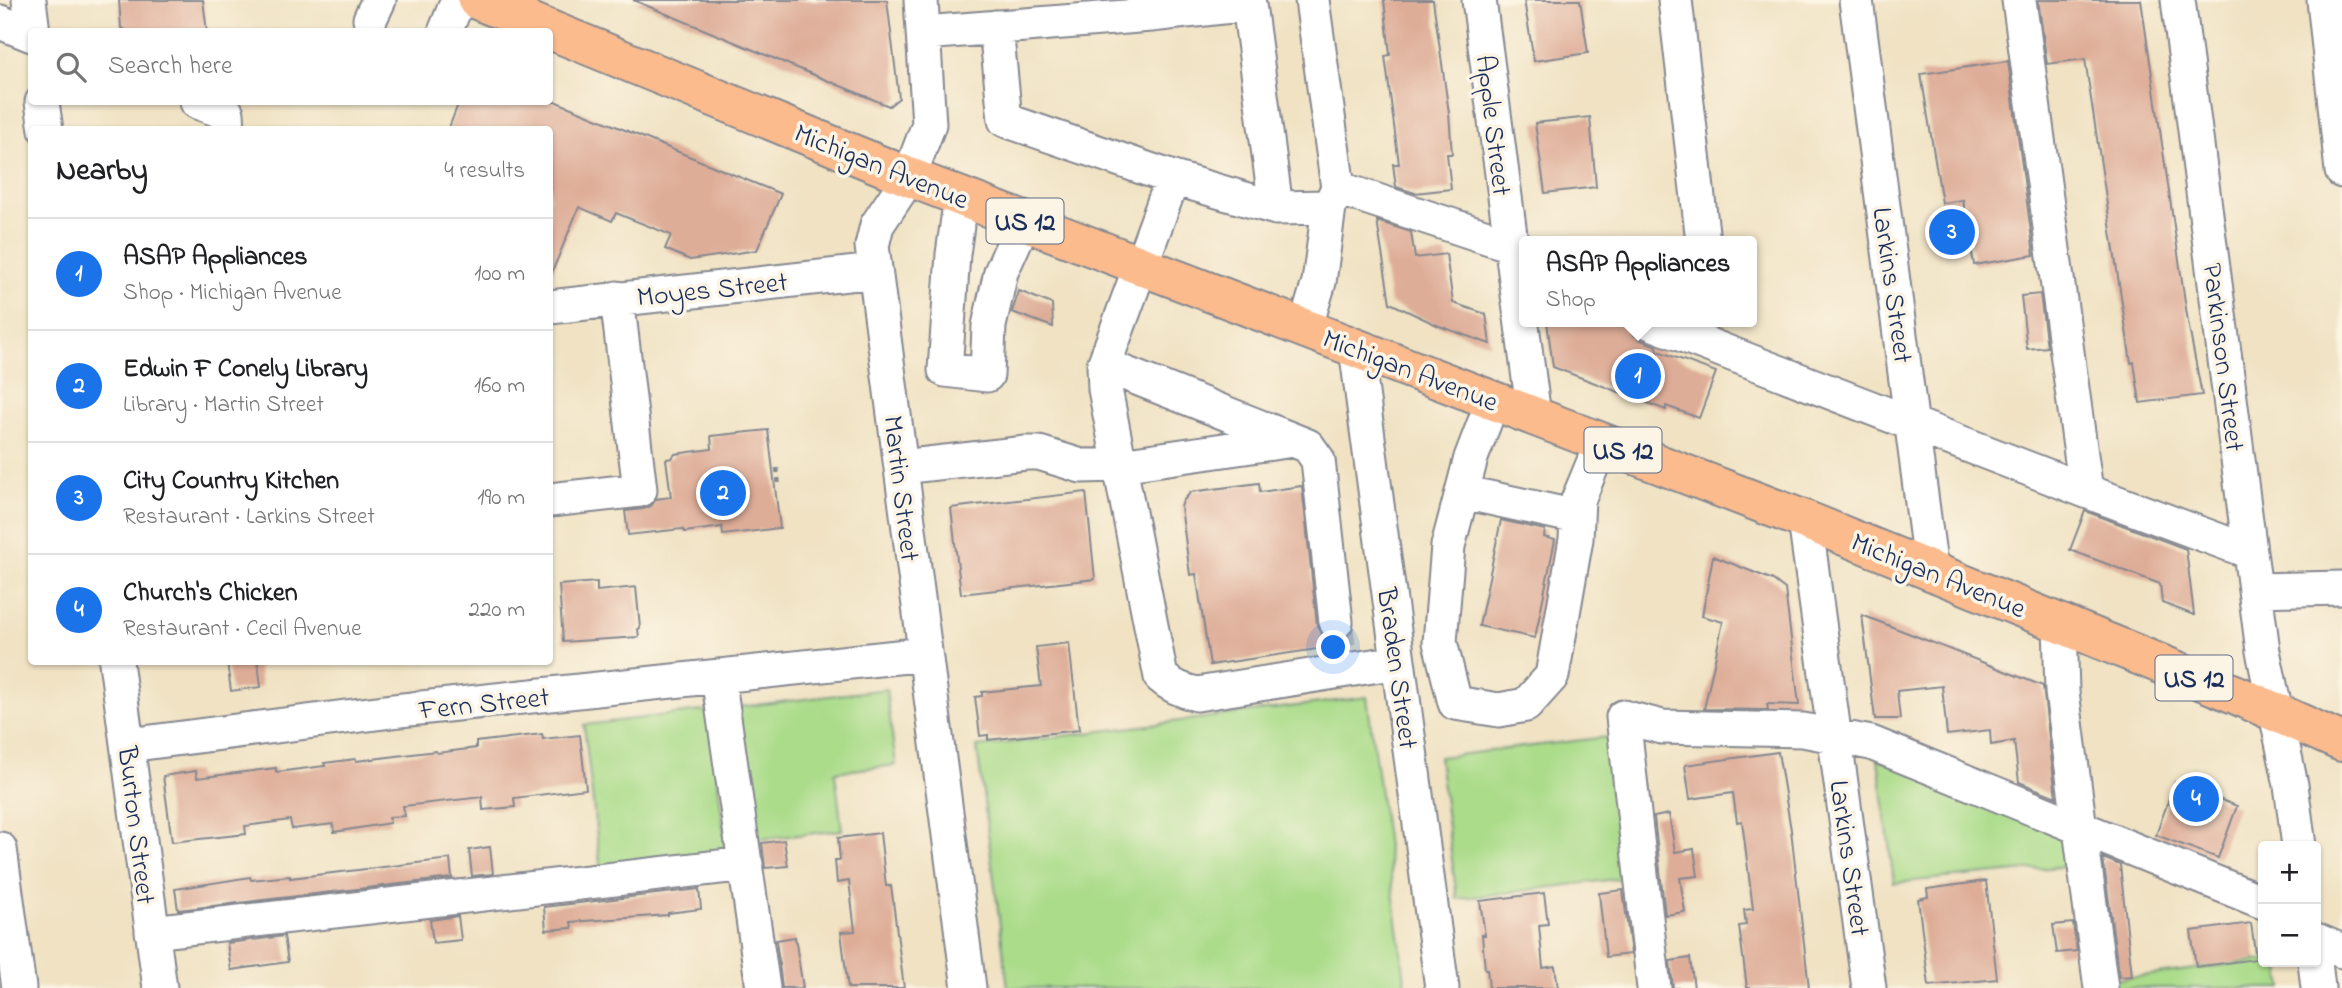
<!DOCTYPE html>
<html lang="en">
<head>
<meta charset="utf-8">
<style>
	body { margin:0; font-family:"Indie Flower",sans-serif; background:#f2f2f2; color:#202124 }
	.controls { position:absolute; right:21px; bottom:21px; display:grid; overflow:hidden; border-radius:7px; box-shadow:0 2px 5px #0004 }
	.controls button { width:63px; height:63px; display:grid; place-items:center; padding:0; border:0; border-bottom:2px solid #e0e0e0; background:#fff; color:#202124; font:35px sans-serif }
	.you { position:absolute; left:1334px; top:648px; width:24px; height:24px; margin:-18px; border:5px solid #fff; border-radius:50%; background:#1a73e8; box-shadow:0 0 0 10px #1a73e833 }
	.badge { display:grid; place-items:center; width:46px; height:46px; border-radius:50%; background:#1a73e8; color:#fff; font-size:23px; font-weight:700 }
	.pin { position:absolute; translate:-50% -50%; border:4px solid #fff; box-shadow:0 2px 7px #0006 }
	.popup { position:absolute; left:1519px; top:236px; width:238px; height:91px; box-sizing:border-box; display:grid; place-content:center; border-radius:7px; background:#fff; filter:drop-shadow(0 2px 5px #0005); font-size:23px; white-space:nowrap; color:#757577 }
	.popup b { font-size:26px; color:#202124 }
	.popup::after { content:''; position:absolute; left:50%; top:100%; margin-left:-14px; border:14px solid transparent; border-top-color:#fff }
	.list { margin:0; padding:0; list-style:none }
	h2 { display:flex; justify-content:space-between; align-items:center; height:91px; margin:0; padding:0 28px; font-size:30px }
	h2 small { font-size:23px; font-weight:400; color:#757577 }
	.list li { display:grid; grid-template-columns:46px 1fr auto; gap:21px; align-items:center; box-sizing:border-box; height:112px; padding:0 28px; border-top:2px solid #e0e0e0 }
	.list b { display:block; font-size:26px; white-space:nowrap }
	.list p { margin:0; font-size:23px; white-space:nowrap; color:#757577 }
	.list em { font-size:23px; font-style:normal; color:#757577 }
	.icon { flex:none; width:38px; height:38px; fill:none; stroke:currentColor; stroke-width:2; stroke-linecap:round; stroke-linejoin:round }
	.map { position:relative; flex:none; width:2342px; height:988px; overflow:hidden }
	.search { position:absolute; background:#fff; box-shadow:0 2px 5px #0004; left:28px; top:28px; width:525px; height:77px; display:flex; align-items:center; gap:18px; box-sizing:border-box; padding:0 24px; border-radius:7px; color:#757577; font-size:26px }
	.panel { position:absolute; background:#fff; box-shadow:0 2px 5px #0004; left:28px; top:126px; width:525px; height:539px; border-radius:7px }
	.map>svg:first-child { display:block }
</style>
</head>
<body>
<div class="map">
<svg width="2342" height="988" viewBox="0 0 2342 988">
	<rect width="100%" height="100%" fill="#fcf5e5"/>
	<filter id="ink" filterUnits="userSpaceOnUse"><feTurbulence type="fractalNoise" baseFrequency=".0143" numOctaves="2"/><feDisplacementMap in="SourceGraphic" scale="14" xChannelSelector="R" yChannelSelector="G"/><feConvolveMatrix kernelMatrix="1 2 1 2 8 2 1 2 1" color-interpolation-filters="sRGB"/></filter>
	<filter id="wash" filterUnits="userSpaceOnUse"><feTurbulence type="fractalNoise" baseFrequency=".00686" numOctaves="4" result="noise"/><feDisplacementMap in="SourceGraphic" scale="28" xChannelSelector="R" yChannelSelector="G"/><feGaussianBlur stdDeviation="1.57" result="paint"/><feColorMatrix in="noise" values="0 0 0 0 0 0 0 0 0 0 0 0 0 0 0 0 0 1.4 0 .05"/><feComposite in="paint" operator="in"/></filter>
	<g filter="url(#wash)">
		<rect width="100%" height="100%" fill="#f0e2c3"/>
		<!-- green -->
		<path fill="#abdc8a" stroke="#638674" stroke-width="2" d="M 886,689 L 896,765 L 835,772 L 842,830 L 754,840 L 738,707 Z
			M 1367,697 L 1406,988 L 1008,988 L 977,747 Z
			M 709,710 L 727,857 L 601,872 L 584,725 Z
			M 1607,737 L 1624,878 L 1457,899 L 1439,757 Z
			M 1878,759 L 2067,836 L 2068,866 L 1894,883 Z
			M 2263,960 L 2279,962 L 2283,988 L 2106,988 L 2105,981 Z"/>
		<g id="blocks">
			<!-- building -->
			<path fill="#dead98" d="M 119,0 L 203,0 L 207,32 L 130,32 L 121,28 Z
				M 633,0 L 887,0 L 899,98 L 889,106 Z
				M 1384,0 L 1433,0 L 1449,113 L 1452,154 L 1447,154 L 1451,189 L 1415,193 L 1396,187 L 1393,164 L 1399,164 L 1385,56 L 1390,55 Z
				M 1524,0 L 1580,0 L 1588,53 L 1534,61 Z
				M 2038,0 L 2141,0 L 2188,322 L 2202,395 L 2140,403 L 2134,362 L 2131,363 L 2085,59 L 2047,64 Z
				M 2008,61 L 2034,255 L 1974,265 L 1963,200 L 1942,203 L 1921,74 Z
				M 459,102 L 557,102 L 781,194 L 757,250 L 690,260 L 665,249 L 671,235 L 616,213 L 612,221 L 579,207 L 550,277 L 550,130 L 448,130 Z
				M 1590,117 L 1596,187 L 1545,193 L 1535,123 Z
				M 1377,221 L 1411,232 L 1415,258 L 1446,254 L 1453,303 L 1486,314 L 1490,344 L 1439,326 L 1390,303 Z
				M 1019,291 L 1052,304 L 1053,327 L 1012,312 Z
				M 2040,294 L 2047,347 L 2027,349 L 2021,296 Z
				M 1547,322 L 1620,322 L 1630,326 L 1634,335 L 1641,340 L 1657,346 L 1658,351 L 1716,372 L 1699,418 L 1666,406 L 1666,410 L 1553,367 Z
				M 768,430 L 780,528 L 723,535 L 722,527 L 685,532 L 682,529 L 628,535 L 625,511 L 643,509 L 651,506 L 656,499 L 671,497 L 666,459 L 672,458 L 675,454 L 712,449 L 711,436 Z
				M 1259,483 L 1260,492 L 1302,486 L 1317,625 L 1321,634 L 1328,639 L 1339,641 L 1349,635 L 1351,644 L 1210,665 L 1196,574 L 1190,575 L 1181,507 L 1183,501 L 1191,492 Z
				M 1086,492 L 1095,579 L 961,594 L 951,508 Z
				M 2085,511 L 2186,549 L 2194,615 L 2162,603 L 2160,584 L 2070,550 Z
				M 1501,520 L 1545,530 L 1544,537 L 1555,540 L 1535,638 L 1479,626 Z
				M 1713,556 L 1773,580 L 1785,589 L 1799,705 L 1767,704 L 1768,710 L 1704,709 L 1723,622 L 1702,616 Z
				M 597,582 L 597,591 L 636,587 L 640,628 L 638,629 L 639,637 L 563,642 L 559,585 Z
				M 1862,615 L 2043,686 L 2056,797 L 2019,782 L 2014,741 L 1991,745 L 1990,730 L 1947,735 L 1942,686 L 1897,691 L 1900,719 L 1875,719 Z
				M 1069,643 L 1079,730 L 988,740 L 988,735 L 980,736 L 975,697 L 982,696 L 982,692 L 1041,686 L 1036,647 Z
				M 227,662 L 258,662 L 261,687 L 231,691 Z
				M 542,734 L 543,739 L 580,735 L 586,789 L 514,798 L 515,807 L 483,810 L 482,797 L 403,806 L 405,816 L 389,817 L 390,823 L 334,832 L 333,824 L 292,829 L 290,820 L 245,826 L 246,834 L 172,842 L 163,776 L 196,771 L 197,778 L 276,768 L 276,772 L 325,766 L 324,763 L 356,759 L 356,761 L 436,751 L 437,753 L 476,748 L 476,742 Z
				M 1778,752 L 1791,830 L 1809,988 L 1747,988 L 1739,926 L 1746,925 L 1744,910 L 1753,909 L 1742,821 L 1737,822 L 1733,793 L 1690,799 L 1685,765 Z
				M 2175,782 L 2237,806 L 2218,858 L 2156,835 Z
				M 1669,814 L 1675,852 L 1694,849 L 1698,876 L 1680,878 L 1685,912 L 1665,915 L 1654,817 Z
				M 880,833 L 886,886 L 891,886 L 892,893 L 904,988 L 848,988 L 841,932 L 855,931 L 849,881 L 837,883 L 835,860 L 840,860 L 838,838 Z
				M 784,840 L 788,866 L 765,868 L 762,843 Z
				M 490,847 L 493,874 L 472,876 L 469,850 Z
				M 2103,858 L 2120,865 L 2132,976 L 2119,977 Z
				M 450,859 L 452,878 L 178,910 L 175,889 L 250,877 L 251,880 L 290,876 L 290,878 Z
				M 1986,881 L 1997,979 L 1929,986 L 1918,899 L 1928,897 L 1927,889 Z
				M 699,889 L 701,909 L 668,913 L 668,915 L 571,922 L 572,928 L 546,930 L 544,907 Z
				M 1623,890 L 1631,954 L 1606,957 L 1599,893 Z
				M 1544,893 L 1548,924 L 1539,925 L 1543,968 L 1555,966 L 1558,988 L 1489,988 L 1487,969 L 1485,969 L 1482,935 L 1485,935 L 1480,901 Z
				M 458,916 L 461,940 L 433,943 L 430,920 Z
				M 2073,923 L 2077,951 L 2057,953 L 2053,925 Z
				M 2251,923 L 2256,959 L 2196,967 L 2191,931 Z
				M 284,936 L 288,962 L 231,970 L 227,943 Z
				M 795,937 L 803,988 L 782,988 L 776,940 Z
				M 1690,958 L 1694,988 L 1673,988 L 1670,961 Z"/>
		</g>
	</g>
	<g filter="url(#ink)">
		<use href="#blocks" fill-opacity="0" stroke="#868890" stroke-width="2"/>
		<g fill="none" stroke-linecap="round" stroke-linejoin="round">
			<!-- minor-tunnel -->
			<path stroke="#c5beaf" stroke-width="33" stroke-dasharray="33 17" stroke-linecap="butt" d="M 1336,622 L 1339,646"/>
			<defs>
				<path id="minor" d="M 29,0 L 33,32
					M 921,0 L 929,124 L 909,177 L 877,225 L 872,246 L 969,988
					M 1479,0 L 1534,416
					M 1675,0 L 1703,241
					M 1856,0 L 1931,571
					M 2019,0 L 2086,491
					M 2178,0 L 2263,651 L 2291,785 L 2299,846
					M 2324,0 L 2342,171
					M 370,19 L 379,0
					M 0,22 L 32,35
					M 996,27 L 1005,120 L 1173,178 L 1276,208 L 1329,207
					M 445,32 L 458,0
					M 924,33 L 1151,15 L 1249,4 L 1276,208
					M 42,102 L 46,130
					M 197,102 L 227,113 L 228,130
					M 1173,178 L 1104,365 L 1105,389 L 1161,677 C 1172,687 1183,691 1197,694 L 1398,662
					M 1338,188 L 1511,245
					M 961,197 L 953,254 L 945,370 L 987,375 L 989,326 L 1001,272 L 1024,221
					M 550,307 L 875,271
					M 1649,322 L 2086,491 L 2250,552
					M 1305,329 L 1319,282 L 1329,207 L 1338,188 L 1312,0
					M 1356,348 L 1442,988
					M 1493,400 L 1471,458 L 1448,546 L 1440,642 L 1455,703 L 1499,710 L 1526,705 L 1552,676 L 1576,539 L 1578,500 L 1602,442
					M 1293,440 L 1308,446 L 1318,460 L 1336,622
					M 901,467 L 1026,453 L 1039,453 L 1081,466 L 1120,465 L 1293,440 L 1104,365
					M 1462,492 L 1577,517
					M 550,500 L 640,490 L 617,298
					M 1805,520 L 1869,988
					M 2256,590 L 2342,588
					M 2060,624 L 2062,692 L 2101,988
					M 116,662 L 160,988
					M 718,676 L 763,988
					M 128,745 L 392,711 L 925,654
					M 0,849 L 19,988
					M 152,932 L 746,864
					M 2316,940 L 2342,951
					M 2315,962 L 2318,988
					M 1654,988 L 1623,717 L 1662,727 L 1803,730 L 1871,743 L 2263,902"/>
				<path id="major" d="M 477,0 L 909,177 L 1805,520 L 2237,695 L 2342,742"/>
			</defs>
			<!-- minor casing -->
			<use href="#minor" stroke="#868890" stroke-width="37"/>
			<!-- major casing -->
			<use href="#major" stroke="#868890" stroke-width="42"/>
			<!-- path -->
			<path stroke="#868890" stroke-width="4.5" stroke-dasharray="5 5" stroke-linecap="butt" d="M 777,468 L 779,487"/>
			<!-- minor -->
			<use href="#minor" stroke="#fff" stroke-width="33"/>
			<!-- major -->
			<use href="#major" stroke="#fbbb8d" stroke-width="38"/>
		</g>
	</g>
	<g text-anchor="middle" stroke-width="7" stroke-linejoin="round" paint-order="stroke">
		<!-- shield labels -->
		<g fill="#fcf5e5" stroke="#5e6a86" stroke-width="2">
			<rect x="986.5" y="198.5" width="77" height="45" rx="5"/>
			<rect x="1584.5" y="427.5" width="77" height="45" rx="5"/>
			<rect x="2155.5" y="655.5" width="77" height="45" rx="5"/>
		</g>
		<g font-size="26" font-weight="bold" fill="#1b2f5e">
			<text x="1025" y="230">US 12</text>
			<text x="1623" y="459">US 12</text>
			<text x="2194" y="687">US 12</text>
		</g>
		<!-- street labels -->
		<g font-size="28" fill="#1b2f5e" stroke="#fcf5e5">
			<text transform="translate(1495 125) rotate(83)" y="10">Apple Street</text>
			<text transform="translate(882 165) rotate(22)" y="10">Michigan Avenue</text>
			<text transform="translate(1894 285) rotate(82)" y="10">Larkins Street</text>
			<text transform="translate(712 288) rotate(-6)" y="10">Moyes Street</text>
			<text transform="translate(2225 357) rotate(83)" y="10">Parkinson Street</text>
			<text transform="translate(1411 369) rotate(21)" y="10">Michigan Avenue</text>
			<text transform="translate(903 488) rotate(83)" y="10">Martin Street</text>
			<text transform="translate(1939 574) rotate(22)" y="10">Michigan Avenue</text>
			<text transform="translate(1399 668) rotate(82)" y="10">Braden Street</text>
			<text transform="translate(484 702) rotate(-6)" y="10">Fern Street</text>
			<text transform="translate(138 825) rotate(83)" y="10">Burton Street</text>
			<text transform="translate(1851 858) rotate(82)" y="10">Larkins Street</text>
		</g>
	</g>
</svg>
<div class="controls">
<button>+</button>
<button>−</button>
</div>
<div class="you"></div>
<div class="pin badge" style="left:1638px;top:376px">1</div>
<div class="popup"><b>ASAP Appliances</b>Shop</div>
<div class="pin badge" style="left:723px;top:493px">2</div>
<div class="pin badge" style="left:1952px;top:232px">3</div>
<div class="pin badge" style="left:2196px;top:799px">4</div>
<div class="search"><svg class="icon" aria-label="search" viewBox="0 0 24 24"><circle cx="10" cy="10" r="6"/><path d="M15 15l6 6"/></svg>Search here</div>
<section class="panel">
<h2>Nearby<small>4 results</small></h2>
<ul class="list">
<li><span class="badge">1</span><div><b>ASAP Appliances</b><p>Shop · Michigan Avenue</p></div><em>100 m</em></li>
<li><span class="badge">2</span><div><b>Edwin F Conely Library</b><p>Library · Martin Street</p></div><em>160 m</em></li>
<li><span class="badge">3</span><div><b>City Country Kitchen</b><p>Restaurant · Larkins Street</p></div><em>190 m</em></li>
<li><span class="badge">4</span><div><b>Church's Chicken</b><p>Restaurant · Cecil Avenue</p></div><em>220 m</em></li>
</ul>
</section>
</div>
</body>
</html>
